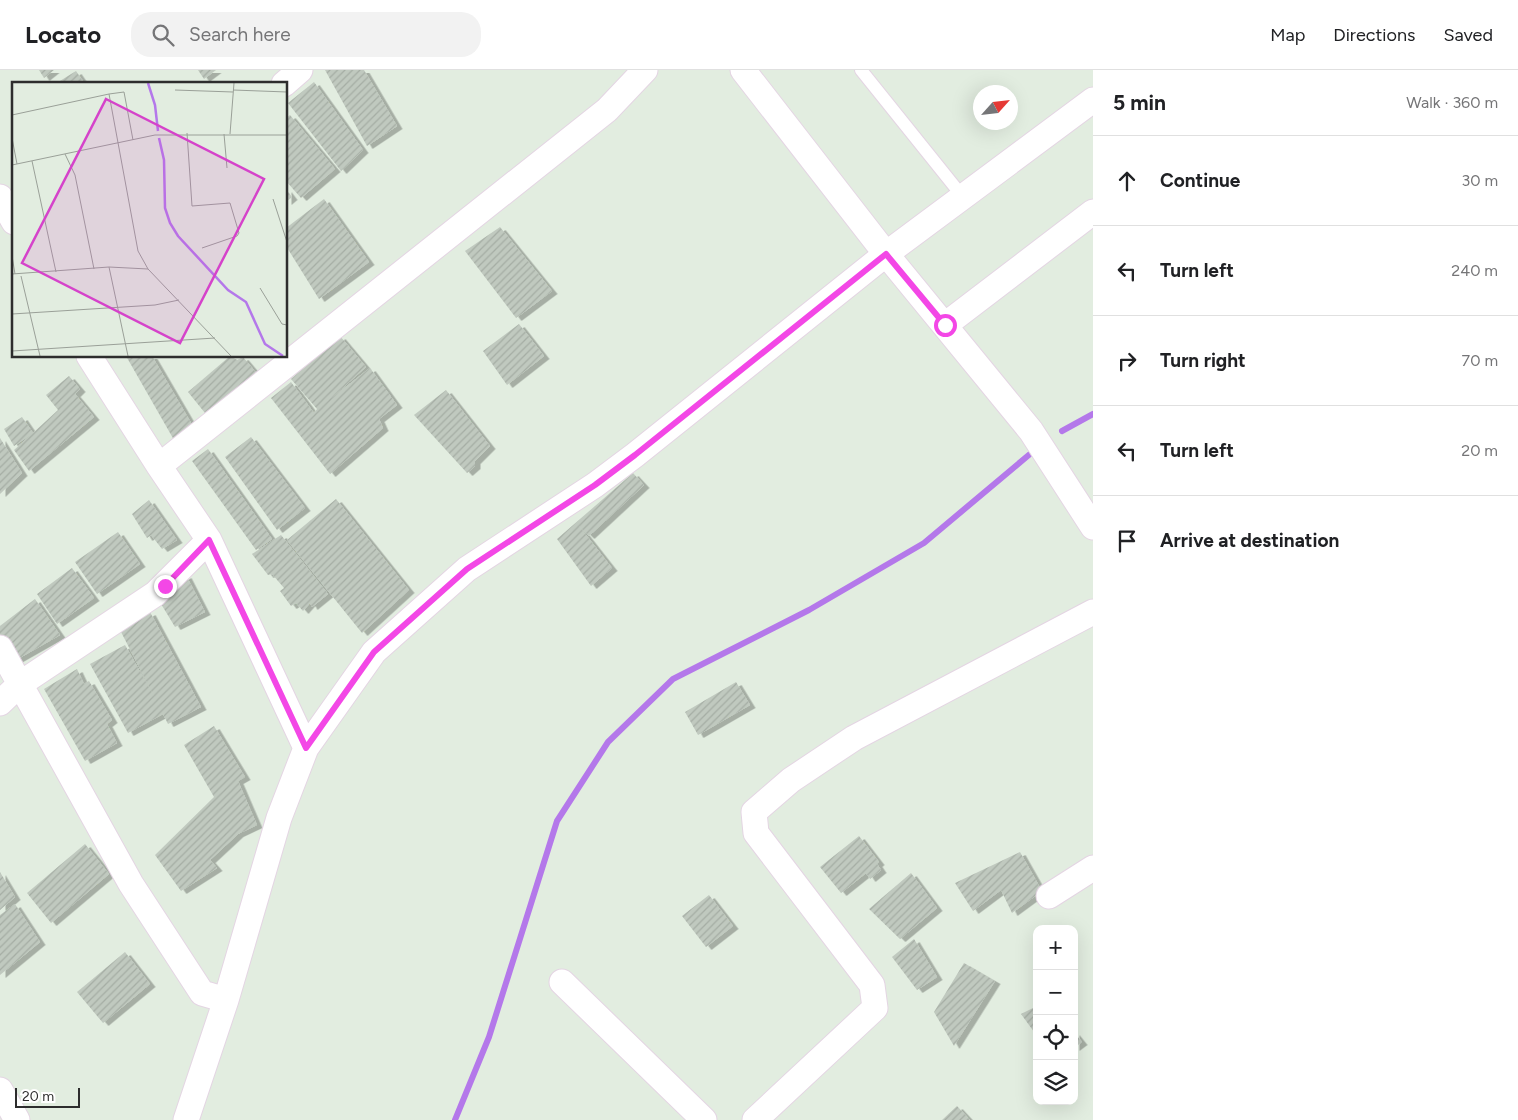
<!DOCTYPE html>
<html lang="en">
<head>
<meta charset="utf-8">
<style>
	body { margin:0; font-family:Figtree,sans-serif; background:#f2f2f2; color:#202124 }
	.controls { position:absolute; right:15px; bottom:15px; display:grid; overflow:hidden; border-radius:10px; box-shadow:0 5px 20px #0002 }
	.controls button { width:45px; height:45px; display:grid; place-items:center; padding:0; border:0; border-bottom:1px solid #e0e0e0; background:#fff; color:#202124; font:25px sans-serif }
	.compass { position:absolute; left:973px; top:15px; width:45px; height:45px; border-radius:50%; background:#fff; box-shadow:0 5px 20px #0002; rotate:63deg }
	.scale { position:absolute; left:15px; bottom:12px; width:65px; box-sizing:border-box; padding-left:5px; border:2px solid #2d2d2d; border-top:0; font-size:14px; line-height:18px; white-space:nowrap; color:#2d2d2d; -webkit-text-stroke:4px #fff; paint-order:stroke }
	.stop { position:absolute; width:15px; height:15px; margin:-11px; border:4px solid #f347e6; border-radius:50%; background:#fff }
	.stop.end { background:#f347e6; border-color:#fff; box-shadow:0 1px 5px #0008 }
	.list { margin:0; padding:0; list-style:none }
	h2 { display:flex; justify-content:space-between; align-items:center; height:65px; margin:0; padding:0 20px; font-size:21px }
	h2 small { font-size:16px; font-weight:400; color:#757577 }
	.list li { display:grid; grid-template-columns:32px 1fr auto; gap:15px; align-items:center; box-sizing:border-box; height:90px; padding:0 20px; border-top:1px solid #e0e0e0 }
	.list b { display:block; font-size:19px; white-space:nowrap }
	.list em { font-size:16px; font-style:normal; color:#757577 }
	.icon { flex:none; width:28px; height:28px; fill:none; stroke:currentColor; stroke-width:2; stroke-linecap:round; stroke-linejoin:round }
	.map { position:relative; flex:none; width:1093px; height:1050px; overflow:hidden }
	header { display:flex; align-items:center; gap:30px; box-sizing:border-box; height:70px; padding:0 25px; background:#fff; border-bottom:1px solid #e0e0e0 }
	header strong { font-size:24px }
	nav { display:flex; gap:28px; margin-inline-start:auto; font-size:18px }
	.search { width:350px; height:45px; background:#f2f2f2; display:flex; align-items:center; gap:12px; box-sizing:border-box; padding:0 18px; border-radius:20px; color:#757577; font-size:19px }
	main { display:flex }
	aside { flex:1; background:#fff }
	.map>svg:first-child { display:block }
</style>
</head>
<body>
<header>
<strong>Locato</strong>
<div class="search"><svg class="icon" aria-label="search" viewBox="0 0 24 24"><circle cx="10" cy="10" r="6"/><path d="M15 15l6 6"/></svg>Search here</div>
<nav><a>Map</a><a>Directions</a><a>Saved</a></nav>
</header>
<main>
<div class="map">
<svg width="1093" height="1050" viewBox="0 0 1093 1050">
	<defs>
		<pattern id="building-hatch" width="6" height="6" patternUnits="userSpaceOnUse" patternTransform="scale(1.25)"><rect width="6" height="6" fill="#c0c9bf"/><path d="M-1 1l2-2M0 6l6-6M5 7l2-2" fill="none" stroke="#a5ada4"/></pattern>
		<filter id="shadow"><feDropShadow dx="5.5" dy="3" stdDeviation="0" flood-color="#0004"/></filter>
	</defs>
	<rect width="100%" height="100%" fill="#e2ede0"/>
	<g fill="none" stroke-linecap="round" stroke-linejoin="round">
		<!-- stream -->
		<path stroke="#b478ea" stroke-width="6" d="M 1062,361 L 1093,344
			M 455,1050 L 489,967 L 557,751 L 608,672 L 673,609 L 809,540 L 924,473 L 1030,384"/>
	</g>
	<!-- building -->
	<path fill="url(#building-hatch)" filter="url(#shadow)" d="M 39,0 L 54,0 L 44,8 Z
		M 198,0 L 216,0 L 204,9 Z
		M 325,0 L 364,0 L 397,56 L 367,76 Z
		M 76,1 L 85,14 L 55,14 Z
		M 314,12 L 363,80 L 341,101 L 288,33 Z
		M 290,45 L 335,99 L 301,128 L 286,111 L 286,48 Z
		M 286,119 L 292,127 L 286,132 Z
		M 324,129 L 369,192 L 319,229 L 286,176 L 286,158 Z
		M 500,157 L 552,221 L 516,248 L 465,181 Z
		M 519,254 L 544,286 L 507,315 L 483,281 Z
		M 340,266 L 366,297 L 329,330 L 370,298 L 397,335 L 379,349 L 383,358 L 330,404 L 271,328 L 291,312 L 314,343 L 317,339 L 291,309 Z
		M 126,286 L 152,286 L 194,358 L 174,370 Z
		M 230,286 L 237,290 L 243,287 L 259,306 L 209,348 L 188,322 Z
		M 69,306 L 80,319 L 75,324 L 94,347 L 29,401 L 14,380 L 33,363 L 14,376 L 4,359 L 22,347 L 33,363 L 58,340 L 46,325 Z
		M 446,320 L 490,376 L 475,391 L 475,396 L 467,403 L 414,345 Z
		M 251,367 L 305,438 L 277,460 L 225,387 Z
		M 0,368 L 22,403 L 0,424 Z
		M 208,379 L 272,469 L 256,480 L 192,391 Z
		M 633,403 L 644,415 L 589,466 L 579,456 L 612,498 L 591,516 L 557,469 Z
		M 336,429 L 409,520 L 362,563 L 287,470 Z
		M 149,430 L 177,470 L 162,479 L 151,465 L 147,468 L 132,444 Z
		M 118,462 L 140,494 L 97,524 L 75,492 Z
		M 281,465 L 328,524 L 312,537 L 310,533 L 303,541 L 296,533 L 291,536 L 280,521 L 284,518 L 272,504 L 268,505 L 252,484 Z
		M 72,498 L 94,528 L 57,554 L 37,524 Z
		M 186,505 L 205,542 L 175,557 L 155,524 Z
		M 35,529 L 60,565 L 9,594 L 0,578 L 0,556 Z
		M 150,542 L 201,637 L 168,654 L 163,644 L 128,663 L 90,594 L 125,575 L 155,628 L 120,560 Z
		M 77,599 L 84,614 L 89,611 L 112,650 L 107,654 L 117,673 L 85,691 L 44,619 Z
		M 736,612 L 750,635 L 698,665 L 685,642 Z
		M 214,656 L 245,707 L 238,711 L 257,755 L 238,764 L 210,790 L 217,798 L 181,821 L 155,785 L 214,727 L 184,675 Z
		M 859,766 L 879,792 L 877,794 L 881,800 L 870,809 L 866,803 L 841,823 L 820,797 Z
		M 85,774 L 109,804 L 51,853 L 27,823 Z
		M 1020,782 L 1042,821 L 1012,843 L 1001,820 L 973,841 L 955,813 Z
		M 0,802 L 15,827 L 0,840 Z
		M 911,803 L 937,838 L 900,869 L 869,839 Z
		M 709,825 L 733,856 L 706,877 L 682,846 Z
		M 15,834 L 40,872 L 0,905 L 0,845 Z
		M 914,869 L 937,907 L 917,920 L 892,887 Z
		M 125,882 L 150,914 L 103,953 L 77,922 Z
		M 964,893 L 995,911 L 954,976 L 934,942 Z
		M 1037,936 L 1037,966 L 1021,944 Z
		M 1074,962 L 1082,972 L 1074,978 Z
		M 957,1036 L 970,1050 L 942,1050 Z"/>
	<g fill="none" stroke-linecap="round" stroke-linejoin="round">
		<defs>
			<path id="lane" d="M 861,0 L 963,127"/>
			<path id="street" d="M 743,0 L 886,184 L 1031,361 L 1093,457
				M 284,14 L 300,0
				M 0,127 L 14,152
				M 945,255 L 1093,142
				M 89,286 L 159,396 L 209,470 L 306,678
				M 159,396 L 607,40 L 645,0
				M 0,578 L 131,814 L 202,923 L 226,930
				M 0,633 L 20,614 L 155,524 L 209,470
				M 1049,826 L 1093,798
				M 562,912 L 704,1050
				M 0,1020 L 17,1050
				M 186,1050 L 226,930 L 279,748 L 306,678 L 374,582 L 467,499 L 595,415 L 635,385 L 886,184 L 1093,30
				M 755,1050 L 875,938 L 872,915 L 756,763 L 754,742 L 791,710 L 854,668 L 1093,542"/>
		</defs>
		<!-- lane casing -->
		<use href="#lane" stroke="#e4d5e3" stroke-width="14"/>
		<!-- street casing -->
		<use href="#street" stroke="#e4d5e3" stroke-width="27"/>
		<!-- lane -->
		<use href="#lane" stroke="#fff" stroke-width="12"/>
		<!-- street -->
		<use href="#street" stroke="#fff" stroke-width="25"/>
	</g>
	<g fill="none" stroke-linecap="round" stroke-linejoin="round">
		<!-- route -->
		<path stroke="#f347e6" stroke-width="6" d="M 165,516 L 209,470 L 306,678 L 374,582 L 467,499 L 595,415 L 635,385 L 886,184 L 945,255"/>
	</g>
	<!-- overview -->
	<g transform="translate(12 12)">
		<rect width="275" height="275" fill="#e2ede0"/>
		<path fill="none" stroke="#b478ea" stroke-width="2.5" d="M 136,1 L 143,23 L 146,49M 147,56 L 152,78 L 153,126 L 158,141 L 166,154 L 216,208 L 234,220 L 253,262 L 271,274"/>
		<path fill="none" stroke="#9aa098" stroke-width="1" d="M 163,8 L 221,10M 221,8 L 275,10M 97,12 L 112,10 L 121,58M 0,33 L 97,12 L 126,169 L 136,187 L 219,274M 175,51 L 180,124 L 218,121 L 227,151 L 225,154 L 190,166M 212,52 L 215,86M 218,52 L 222,1M 0,56 L 5,82M 53,72 L 63,93 L 82,187M 20,79 L 44,190M 0,83 L 143,53 L 275,53M 261,117 L 275,160M 0,174 L 3,192M 97,185 L 116,274M 0,192 L 97,185 L 136,187M 9,194 L 28,274M 248,206 L 270,242 L 275,243M 0,232 L 143,223 L 167,218M 0,269 L 203,256"/>
		<path fill="#d543ca" fill-opacity="0.15" stroke="#d543ca" stroke-width="2.5" d="M 94,17 L 252,97 L 168,261 L 10,181 Z"/>
		<rect width="275" height="275" fill="none" stroke="#2d2d2d" stroke-width="2.5"/>
	</g>
</svg>
<div class="controls">
<button>+</button>
<button>−</button>
<button><svg class="icon" aria-label="locate" viewBox="0 0 24 24"><circle cx="12" cy="12" r="6"/><path d="M12 2v4M12 18v4M2 12h4M18 12h4"/></svg></button>
<button><svg class="icon" aria-label="layers" viewBox="0 0 24 24"><path d="M12 4l9 5-9 5-9-5zM3 14l9 5 9-5"/></svg></button>
</div>
<svg class="compass" viewBox="-18 -18 36 36"><path d="M0-13l5 13h-10z" fill="#e53935"/><path d="M0 13l5-13h-10z" fill="#757577"/></svg>
<div class="scale">20 m</div>
<div class="stop" style="left:945px;top:255px"></div>
<div class="stop end" style="left:165px;top:516px"></div>
</div>
<aside>
<h2>5 min<small>Walk · 360 m</small></h2>
<ul class="list">
<li><svg class="icon" aria-label="ahead" viewBox="0 0 24 24"><path d="M12 20V5M6 11l6-6 6 6"/></svg><div><b>Continue</b></div><em>30 m</em></li>
<li><svg class="icon" aria-label="left" viewBox="0 0 24 24"><path d="M17 20v-9H6M10 6l-5 5 5 5"/></svg><div><b>Turn left</b></div><em>240 m</em></li>
<li><svg class="icon" aria-label="right" viewBox="0 0 24 24"><path d="M7 20v-9h11M14 6l5 5-5 5"/></svg><div><b>Turn right</b></div><em>70 m</em></li>
<li><svg class="icon" aria-label="left" viewBox="0 0 24 24"><path d="M17 20v-9H6M10 6l-5 5 5 5"/></svg><div><b>Turn left</b></div><em>20 m</em></li>
<li><svg class="icon" aria-label="arrive" viewBox="0 0 24 24"><path d="M6 21V4h12l-3 4 3 4H6"/></svg><div><b>Arrive at destination</b></div></li>
</ul>
</aside>
</main>
</body>
</html>
